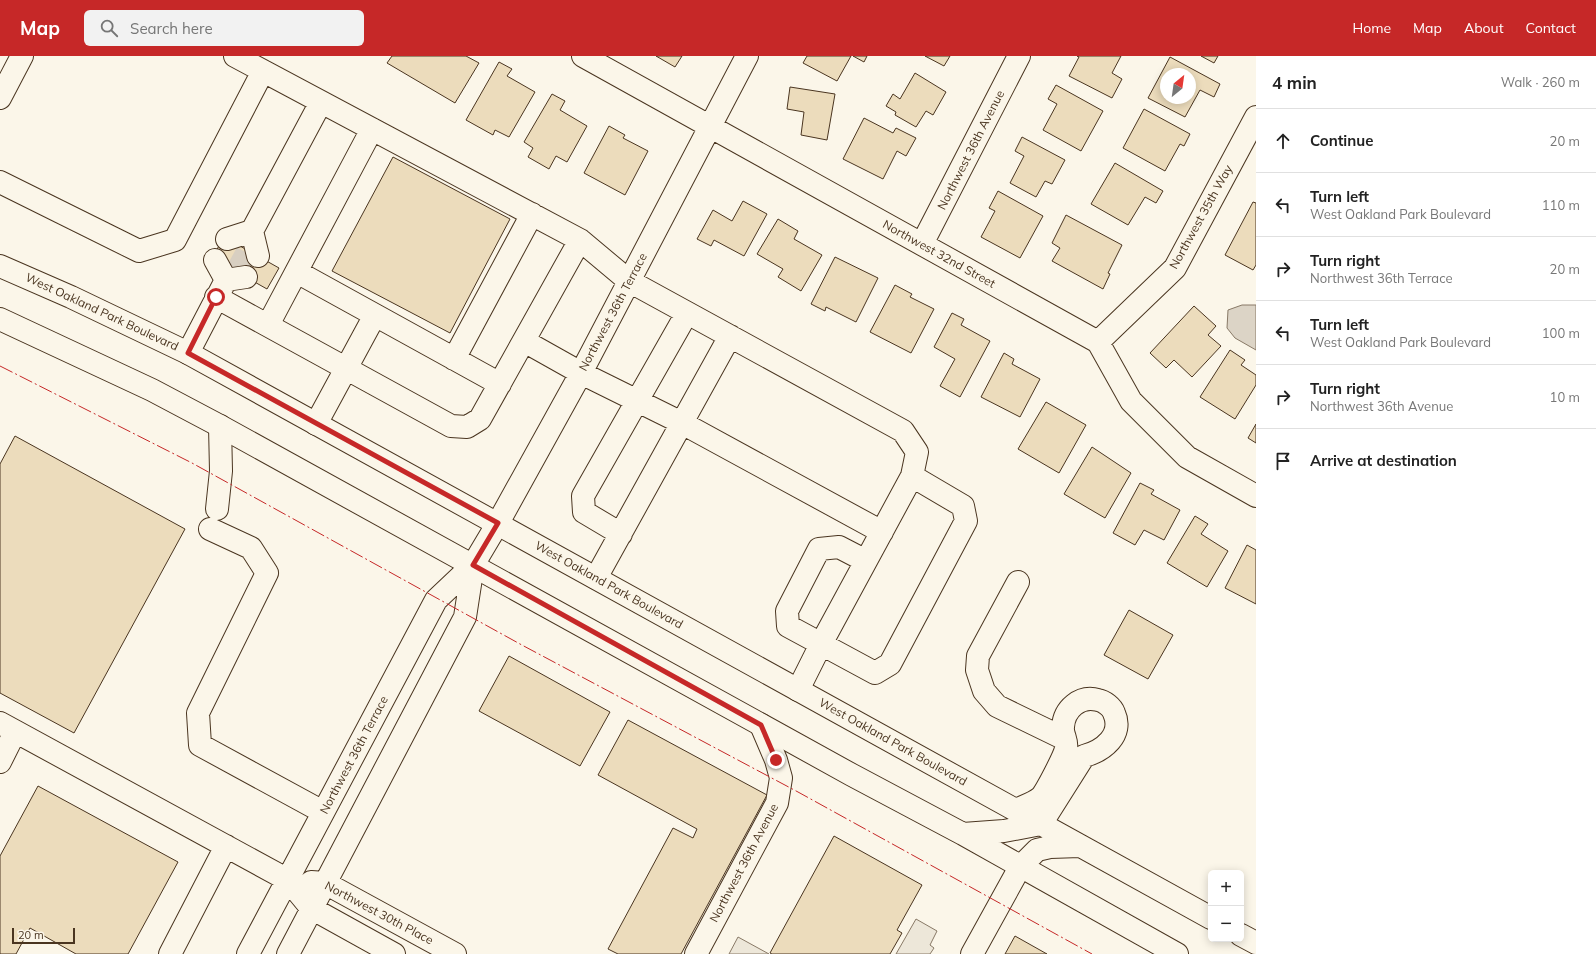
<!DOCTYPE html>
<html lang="en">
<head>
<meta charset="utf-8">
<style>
	body { margin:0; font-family:Mulish,sans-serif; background:#f2f2f2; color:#222 }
	.controls { position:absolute; right:12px; bottom:12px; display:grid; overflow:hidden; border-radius:6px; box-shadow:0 2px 10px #0003 }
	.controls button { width:36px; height:36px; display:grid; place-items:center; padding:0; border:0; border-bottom:1px solid #e0e0e0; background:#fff; color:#222; font:20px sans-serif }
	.compass { position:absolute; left:1160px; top:12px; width:36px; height:36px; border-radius:50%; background:#fff; box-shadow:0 2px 10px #0003; rotate:29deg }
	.scale { position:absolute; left:12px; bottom:10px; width:63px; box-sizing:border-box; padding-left:4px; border:2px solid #4a3520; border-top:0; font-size:11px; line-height:14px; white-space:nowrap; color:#4a3520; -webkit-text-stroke:3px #fbf6e9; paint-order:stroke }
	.stop { position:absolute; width:12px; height:12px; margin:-9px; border:3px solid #c62828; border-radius:50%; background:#fff }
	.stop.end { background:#c62828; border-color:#fff; box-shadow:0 1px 4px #0008 }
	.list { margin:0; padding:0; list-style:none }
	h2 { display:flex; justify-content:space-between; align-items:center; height:52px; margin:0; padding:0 16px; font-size:17px }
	h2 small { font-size:13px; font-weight:400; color:#767676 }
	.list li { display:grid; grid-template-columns:26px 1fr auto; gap:12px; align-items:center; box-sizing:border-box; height:64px; padding:0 16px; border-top:1px solid #e0e0e0 }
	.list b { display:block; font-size:15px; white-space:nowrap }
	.list p { margin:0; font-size:13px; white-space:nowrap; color:#767676 }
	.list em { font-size:13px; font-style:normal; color:#767676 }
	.icon { flex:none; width:22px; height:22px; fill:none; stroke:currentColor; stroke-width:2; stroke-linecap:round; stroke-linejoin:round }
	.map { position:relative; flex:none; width:1256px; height:898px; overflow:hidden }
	header { display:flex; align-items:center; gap:24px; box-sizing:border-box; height:56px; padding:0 20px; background:#c62828; color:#fff }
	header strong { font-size:19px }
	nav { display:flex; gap:22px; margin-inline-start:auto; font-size:14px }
	.search { width:280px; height:36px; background:#f2f2f2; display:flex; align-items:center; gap:10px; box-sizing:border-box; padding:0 14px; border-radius:6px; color:#767676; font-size:15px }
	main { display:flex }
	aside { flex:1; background:#fff }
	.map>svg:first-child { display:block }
</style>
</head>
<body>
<header>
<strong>Map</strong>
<div class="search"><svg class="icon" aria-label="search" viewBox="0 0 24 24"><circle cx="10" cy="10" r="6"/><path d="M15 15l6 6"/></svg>Search here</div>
<nav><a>Home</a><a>Map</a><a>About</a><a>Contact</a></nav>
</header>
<main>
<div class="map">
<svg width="1256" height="898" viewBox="0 0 1256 898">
	<rect width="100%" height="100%" fill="#fbf6e9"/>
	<!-- parking -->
	<path fill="#ede7d9" stroke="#887966" d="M 916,863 L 937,875 L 930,889 L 934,892 L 930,898 L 896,898 Z
		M 738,881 L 769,898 L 729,898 Z"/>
	<!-- water -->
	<path fill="#dcd4c6" stroke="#887966" d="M 1242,249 L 1256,249 L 1256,294 L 1235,282 L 1227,272 L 1228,254 Z"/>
	<!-- building -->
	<path fill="#ecdcbc" stroke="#4a3520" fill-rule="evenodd" d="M 392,0 L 466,0 L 479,7 L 455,47 L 387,7 Z
		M 656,0 L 682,0 L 675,11 Z
		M 807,0 L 851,0 L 837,25 L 803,7 Z
		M 853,0 L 867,0 L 864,6 Z
		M 925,0 L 950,0 L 944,10 Z
		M 1077,0 L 1121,0 L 1112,17 L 1122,23 L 1112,42 L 1069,20 L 1079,1 Z
		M 1201,0 L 1218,0 L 1214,7 Z
		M 1170,1 L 1220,28 L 1214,41 L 1200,34 L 1185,61 L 1148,42 ZM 1166,18 L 1190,18 L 1190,42 L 1166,42 Z
		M 499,6 L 512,13 L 507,20 L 535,36 L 509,81 L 495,74 L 493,79 L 466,64 Z
		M 915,17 L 946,36 L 933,59 L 926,55 L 916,71 L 895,59 L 896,56 L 886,50 L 893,38 L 900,43 Z
		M 1056,29 L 1103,55 L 1081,95 L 1043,74 L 1057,48 L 1048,43 Z
		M 790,31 L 835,38 L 827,84 L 801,79 L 804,56 L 787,53 Z
		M 552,38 L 565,45 L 560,54 L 587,70 L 567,106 L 556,100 L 549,113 L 528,101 L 533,92 L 524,86 Z
		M 1144,53 L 1190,78 L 1184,90 L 1180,88 L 1165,115 L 1123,92 Z
		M 864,62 L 893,77 L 896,72 L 916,82 L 906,100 L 897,95 L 883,123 L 843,103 Z
		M 609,70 L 625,79 L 623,82 L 648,95 L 625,139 L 584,117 Z
		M 1022,81 L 1065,104 L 1052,128 L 1045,125 L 1036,141 L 1010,127 L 1024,100 L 1015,95 Z
		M 393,101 L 510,163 L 450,277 L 332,215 Z
		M 1115,107 L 1163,135 L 1156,147 L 1145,141 L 1128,169 L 1091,148 Z
		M 998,135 L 1043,160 L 1020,202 L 981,181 L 995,155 L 989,152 Z
		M 743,145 L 767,158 L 744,200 L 714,184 L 711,190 L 697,183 L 713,154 L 732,165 Z
		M 1253,146 L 1256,147 L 1256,209 L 1253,214 L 1225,199 Z
		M 1066,159 L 1122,189 L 1108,217 L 1110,218 L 1103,233 L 1052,205 L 1060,192 L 1052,187 Z
		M 778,163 L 798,175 L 794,183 L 822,199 L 801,235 L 778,221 L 783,213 L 757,198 Z
		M 224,181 L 279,212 L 267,233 L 212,202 Z
		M 835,201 L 878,222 L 856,266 L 826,251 L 825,255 L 811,248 Z
		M 895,229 L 912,238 L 910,241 L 934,253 L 911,297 L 870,276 Z
		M 1194,250 L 1216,270 L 1208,279 L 1221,290 L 1192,321 L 1174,304 L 1166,312 L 1150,297 Z
		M 952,257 L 964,263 L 961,269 L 990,285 L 960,341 L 940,330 L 955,303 L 934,291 Z
		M 1230,294 L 1245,304 L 1241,309 L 1256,319 L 1256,329 L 1235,363 L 1200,341 Z
		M 1004,297 L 1014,303 L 1012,308 L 1040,323 L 1020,361 L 981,341 Z
		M 1046,346 L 1086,369 L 1059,417 L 1018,393 Z
		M 1256,368 L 1256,387 L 1248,382 Z
		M 15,380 L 185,473 L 74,677 L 0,637 L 0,408 Z
		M 1092,391 L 1131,417 L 1105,462 L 1064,438 Z
		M 1140,427 L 1154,434 L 1151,438 L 1180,454 L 1164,484 L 1144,474 L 1135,489 L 1113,477 Z
		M 1195,460 L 1208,468 L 1201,478 L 1228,495 L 1207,531 L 1167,507 Z
		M 1247,489 L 1256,494 L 1256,548 L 1225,532 Z
		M 1129,554 L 1173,579 L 1148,623 L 1104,599 Z
		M 509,600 L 610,656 L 580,710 L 479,655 Z
		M 628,664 L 767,739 L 681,898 L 618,898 L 608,893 L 673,772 L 693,782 L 697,773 L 598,719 Z
		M 38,730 L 178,806 L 128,898 L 76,898 L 30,872 L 16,898 L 0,898 L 0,800 Z
		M 834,780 L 922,829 L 897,874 L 902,877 L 890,898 L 772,898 L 770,897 Z
		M 1015,880 L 1047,898 L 1005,898 Z"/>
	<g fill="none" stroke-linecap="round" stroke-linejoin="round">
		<!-- minor-tunnel -->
		<path stroke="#d8cfc1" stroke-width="22" stroke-dasharray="22 11" stroke-linecap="butt" d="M 236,216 L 248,194"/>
		<defs>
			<path id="minor" d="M 235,0 L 580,184 L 629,225 L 903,375 L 917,396 L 912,420 L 821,588 L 798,634
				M 583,0 L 1098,286 L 1131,345 L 1187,401 L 1256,440
				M 0,42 L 22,0
				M 0,126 L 139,195 L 175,184 L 263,15
				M 252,175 L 258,200
				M 227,183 L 252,175 L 321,46
				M 922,188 L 1019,0
				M 297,216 L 500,328
				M 226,224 L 246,221
				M 216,241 L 451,370 L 467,371 L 480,363 L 580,184
				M 268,269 L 372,73
				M 524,285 L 581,317 L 682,367 L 882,476
				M 1098,286 L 1175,212 L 1256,61
				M 188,297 L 226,224 L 215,204
				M 454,303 L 532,158
				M 316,368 L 375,259
				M 217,453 L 221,415 L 220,370
				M 210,473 L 251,492 L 267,517 L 198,657 L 200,689 L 323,756
				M 621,478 L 584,456 L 583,440 L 687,257
				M 866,505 L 839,491 L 819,493 L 787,555 L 788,570 L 875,617 L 890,608 L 966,465 L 963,450 L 912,420
				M 596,522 L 730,280
				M 1018,526 L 978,600 L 977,614 L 984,635 L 997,650 L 1065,683
				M 0,667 L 288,824 L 311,852 L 394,898
				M 0,706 L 15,676
				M 1016,754 C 1024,750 1034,747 1041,741 C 1045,738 1065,699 1066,692 C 1068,686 1062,678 1063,671 C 1064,653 1080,639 1098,644 C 1104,645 1112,651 1114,657 C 1124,679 1103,695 1084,700 L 1041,768
				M 311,826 L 325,827 L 455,898
				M 170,898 L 226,790
				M 248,898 L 436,544 L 473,509 L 498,467 L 581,317 L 747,0
				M 288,898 L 465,561 L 473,509
				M 696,898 L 777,747 L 781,722 L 776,704 L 761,669
				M 972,898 L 1020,811"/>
			<path id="major" d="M 0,210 L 71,241 L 188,297 L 1211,862
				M 0,263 L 152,334 L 220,370 L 852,719 L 963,778 L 1177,898
				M 963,778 L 1004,775 L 1041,768
				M 1020,811 L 1037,794 L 1050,791 L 1080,790
				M 1241,879 L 1256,887"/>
		</defs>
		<!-- minor casing -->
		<use href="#minor" stroke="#4a3520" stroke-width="24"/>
		<!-- major casing -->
		<use href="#major" stroke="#4a3520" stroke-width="24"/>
		<!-- minor -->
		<use href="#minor" stroke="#fbf6e9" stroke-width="22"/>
		<!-- major -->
		<use href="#major" stroke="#fbf6e9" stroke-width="22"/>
		<!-- power -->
		<path stroke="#c62828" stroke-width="1" stroke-dasharray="14 3 2 3" stroke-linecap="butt" d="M 0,310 L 192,407 L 520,588 L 798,736 L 1092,898"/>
	</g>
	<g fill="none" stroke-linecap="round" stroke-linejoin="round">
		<!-- route -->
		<path stroke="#c62828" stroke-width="5" d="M 216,241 L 188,297 L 498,467 L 473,509 L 761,669 L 776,704"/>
	</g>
	<g text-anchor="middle" stroke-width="3" stroke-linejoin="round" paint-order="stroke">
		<!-- street labels -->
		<g font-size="12" fill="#4a3520" stroke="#fbf6e9">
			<text transform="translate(971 94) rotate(-63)" y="4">Northwest 36th Avenue</text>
			<text transform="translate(1201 161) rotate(-61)" y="4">Northwest 35th Way</text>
			<text transform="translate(939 198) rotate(29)" y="4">Northwest 32nd Street</text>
			<text transform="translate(102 256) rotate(25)" y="4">West Oakland Park Boulevard</text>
			<text transform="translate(613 256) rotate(-62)" y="4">Northwest 36th Terrace</text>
			<text transform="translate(609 529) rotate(29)" y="4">West Oakland Park Boulevard</text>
			<text transform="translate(893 686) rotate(29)" y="4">West Oakland Park Boulevard</text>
			<text transform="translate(354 699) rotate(-62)" y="4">Northwest 36th Terrace</text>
			<text transform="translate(744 807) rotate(-62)" y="4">Northwest 36th Avenue</text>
			<text transform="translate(379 857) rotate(28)" y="4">Northwest 30th Place</text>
		</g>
	</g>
</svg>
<div class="controls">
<button>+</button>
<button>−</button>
</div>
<svg class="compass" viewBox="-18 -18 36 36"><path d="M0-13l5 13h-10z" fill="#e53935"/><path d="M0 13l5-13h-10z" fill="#767676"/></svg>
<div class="scale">20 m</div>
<div class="stop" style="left:216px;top:241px"></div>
<div class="stop end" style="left:776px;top:704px"></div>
</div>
<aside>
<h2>4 min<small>Walk · 260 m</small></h2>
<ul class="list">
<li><svg class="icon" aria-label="ahead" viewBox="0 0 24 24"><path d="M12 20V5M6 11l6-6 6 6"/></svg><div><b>Continue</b></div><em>20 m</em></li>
<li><svg class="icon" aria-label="left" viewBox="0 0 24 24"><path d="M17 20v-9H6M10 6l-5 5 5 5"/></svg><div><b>Turn left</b><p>West Oakland Park Boulevard</p></div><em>110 m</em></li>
<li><svg class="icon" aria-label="right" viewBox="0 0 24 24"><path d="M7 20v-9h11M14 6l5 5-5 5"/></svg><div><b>Turn right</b><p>Northwest 36th Terrace</p></div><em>20 m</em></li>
<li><svg class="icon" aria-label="left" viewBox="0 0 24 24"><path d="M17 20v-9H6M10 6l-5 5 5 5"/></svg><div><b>Turn left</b><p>West Oakland Park Boulevard</p></div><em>100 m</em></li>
<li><svg class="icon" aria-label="right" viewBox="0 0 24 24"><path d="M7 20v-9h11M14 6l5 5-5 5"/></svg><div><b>Turn right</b><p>Northwest 36th Avenue</p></div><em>10 m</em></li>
<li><svg class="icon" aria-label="arrive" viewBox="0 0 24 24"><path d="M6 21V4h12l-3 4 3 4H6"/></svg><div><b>Arrive at destination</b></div></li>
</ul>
</aside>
</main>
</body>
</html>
